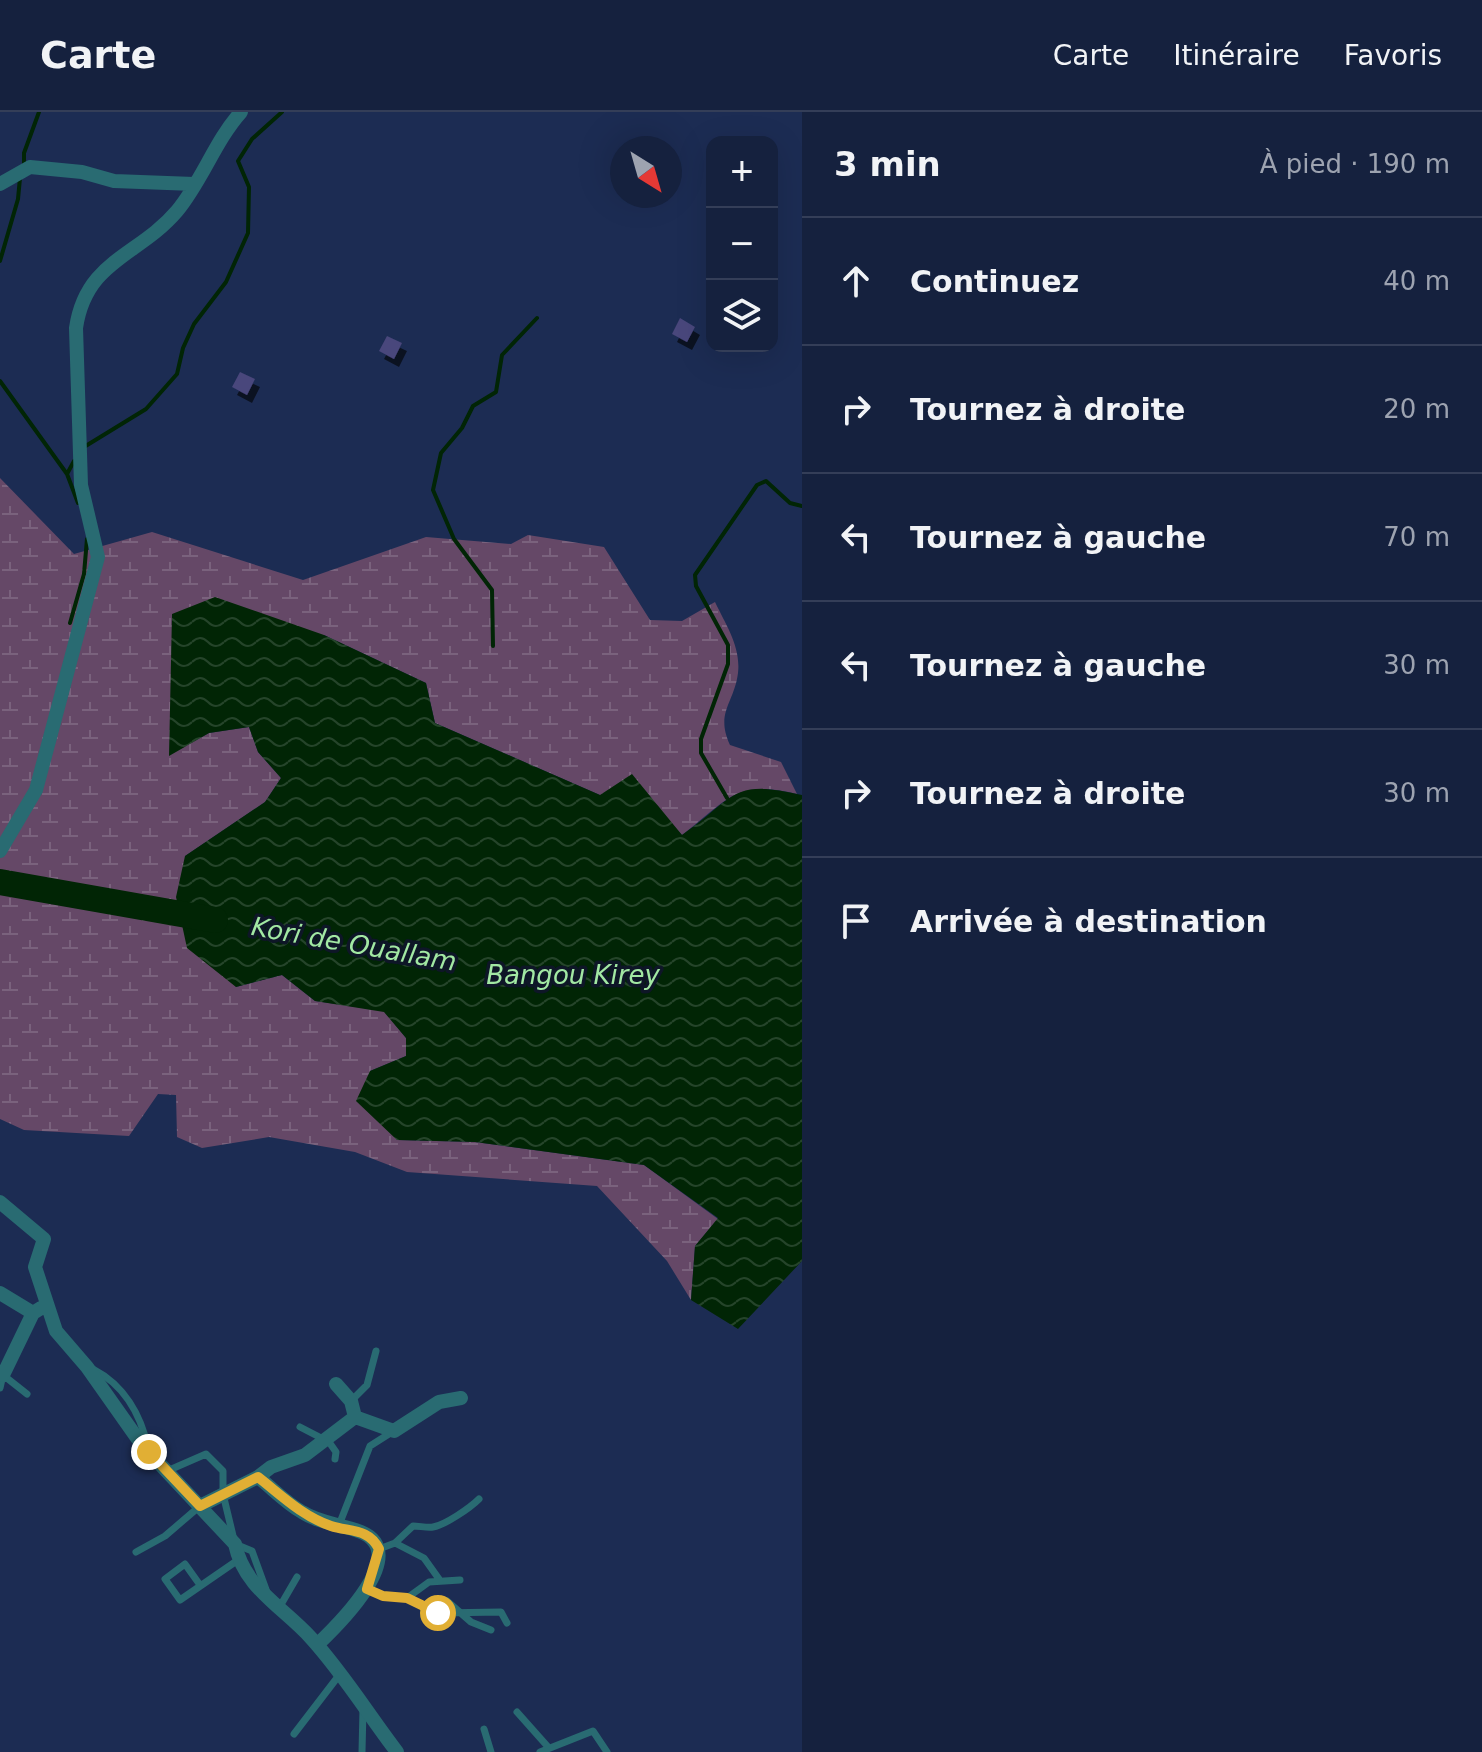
<!DOCTYPE html>
<html lang="fr">
<head>
<meta charset="utf-8">
<style>
	body { margin:0; font-family:"DejaVu Sans",sans-serif; background:#222e49; color:#f1f3f6 }
	.controls { position:absolute; right:24px; top:24px; display:grid; overflow:hidden; border-radius:16px; box-shadow:0 8px 32px #0002 }
	.controls button { width:72px; height:72px; display:grid; place-items:center; padding:0; border:0; border-bottom:2px solid #343e58; background:#15213e; color:#f1f3f6; font:40px sans-serif }
	.compass { position:absolute; left:610px; top:24px; width:72px; height:72px; border-radius:50%; background:#15213e; box-shadow:0 8px 32px #0002; rotate:143deg }
	.stop { position:absolute; width:24px; height:24px; margin:-18px; border:6px solid #e1af34; border-radius:50%; background:#fff }
	.stop.end { background:#e1af34; border-color:#fff; box-shadow:0 2px 8px #0008 }
	.list { margin:0; padding:0; list-style:none }
	h2 { display:flex; justify-content:space-between; align-items:center; height:104px; margin:0; padding:0 32px; font-size:34px }
	h2 small { font-size:26px; font-weight:400; color:#9da3b0 }
	.list li { display:grid; grid-template-columns:52px 1fr auto; gap:24px; align-items:center; box-sizing:border-box; height:128px; padding:0 32px; border-top:2px solid #343e58 }
	.list b { display:block; font-size:30px; white-space:nowrap }
	.list em { font-size:26px; font-style:normal; color:#9da3b0 }
	.icon { flex:none; width:44px; height:44px; fill:none; stroke:currentColor; stroke-width:2; stroke-linecap:round; stroke-linejoin:round }
	.map { position:relative; flex:none; width:802px; height:1640px; overflow:hidden }
	header { display:flex; align-items:center; gap:48px; box-sizing:border-box; height:112px; padding:0 40px; background:#15213e; border-bottom:2px solid #343e58 }
	header strong { font-size:38px }
	nav { display:flex; gap:44px; margin-inline-start:auto; font-size:28px }
	main { display:flex }
	aside { flex:1; background:#15213e }
	.map>svg:first-child { display:block }
</style>
</head>
<body>
<header>
<strong>Carte</strong>
<nav><a>Carte</a><a>Itinéraire</a><a>Favoris</a></nav>
</header>
<main>
<div class="map">
<svg width="802" height="1640" viewBox="0 0 802 1640">
	<defs>
		<pattern id="wetland-marsh" width="20" height="14" patternUnits="userSpaceOnUse" patternTransform="scale(2)"><rect width="20" height="14" fill="#654867"/><path d="M1 5h8M5 5V1M11 12h8M15 12V8" fill="none" stroke="#7a627d"/></pattern>
		<pattern id="water-waves" width="16" height="10" patternUnits="userSpaceOnUse" patternTransform="scale(2)"><rect width="16" height="10" fill="#012505"/><path d="M0 5q4-4 8 0t8 0" fill="none" stroke="#25442a"/></pattern>
		<filter id="shadow"><feDropShadow dx="5" dy="8" stdDeviation="0" flood-color="#0009"/></filter>
	</defs>
	<rect width="100%" height="100%" fill="#1c2c53"/>
	<!-- wetland -->
	<path fill="url(#wetland-marsh)" d="M 0,366 L 74,442 L 152,420 L 303,468 L 426,425 L 511,432 L 528,423 L 604,435 L 650,508 L 682,509 L 715,490 C 726,513 741,535 738,561 C 734,592 715,600 730,633 L 781,650 L 797,682 C 735,667 728,688 682,723 L 656,696 L 600,683 L 435,611 L 426,571 L 324,523 L 169,643 L 209,621 L 249,615 L 258,640 L 281,666 L 265,690 L 185,744 L 236,875 L 282,863 L 315,889 L 384,899 L 406,926 L 406,944 L 370,959 L 397,1028 L 475,1030 L 644,1053 L 718,1107 L 695,1134 L 691,1188 L 667,1149 L 597,1074 L 407,1060 L 355,1040 L 269,1025 L 202,1036 L 177,1025 L 176,983 L 158,982 L 129,1024 L 24,1018 L 0,1007 Z"/>
	<!-- water -->
	<path fill="url(#water-waves)" d="M 215,485 L 324,523 L 426,571 L 435,611 L 600,683 L 632,662 L 682,723 C 735,686 731,666 802,683 L 802,1149 L 738,1217 L 691,1188 L 695,1134 L 718,1106 L 644,1053 L 475,1030 L 397,1028 L 356,989 L 370,959 L 406,944 L 406,926 L 384,900 L 315,889 L 282,863 L 236,875 L 187,836 L 176,785 L 185,744 L 265,690 L 281,666 L 258,640 L 249,615 L 209,621 L 169,644 L 172,502 Z"/>
	<g fill="none" stroke-linecap="round" stroke-linejoin="round">
		<!-- stream -->
		<path stroke="#012505" stroke-width="4" d="M 24,54 L 24,41 L 39,0
			M 0,149 L 18,87 L 20,66
			M 0,269 L 67,362 L 78,391
			M 84,335 L 146,297 L 177,262 L 183,236 L 194,212 L 226,170 L 248,121 L 249,75 L 238,49 L 252,27 L 282,0
			M 67,362 L 74,349
			M 70,511 L 84,462 L 87,427
			M 493,534 L 492,478 L 454,427 L 433,378 L 441,341 L 462,316 L 473,294 L 496,280 L 502,243 L 537,206
			M 727,686 L 701,641 L 701,627 L 728,552 L 728,533 L 696,474 L 695,463 L 757,373 L 766,369 L 790,391 L 802,394"/>
		<!-- river -->
		<path stroke="#012505" stroke-width="26" d="M 0,770 L 215,808"/>
	</g>
	<!-- building -->
	<path fill="#49467b" filter="url(#shadow)" d="M 680,206 L 695,215 L 687,230 L 672,222 Z
		M 387,224 L 402,231 L 394,247 L 379,239 Z
		M 240,260 L 255,267 L 247,283 L 232,275 Z"/>
	<g fill="none" stroke-linecap="round" stroke-linejoin="round">
		<!-- lane -->
		<path stroke="#296b72" stroke-width="7" d="M 93,1257 C 124,1273 141,1303 148,1336
			M 3,1263 L 27,1282
			M 0,1276 L 3,1263
			M 351,1289 L 367,1273 L 376,1239
			M 300,1315 L 329,1330 L 336,1340 L 335,1347
			M 167,1359 L 206,1342 L 223,1359 L 223,1382 L 235,1432 L 252,1439 L 268,1483
			M 339,1413 L 370,1334 L 392,1320
			M 395,1431 L 424,1446 L 439,1467
			M 379,1437 L 395,1431 L 413,1414 C 419,1414 428,1416 433,1415 C 445,1413 470,1396 479,1387
			M 136,1440 L 165,1424 L 200,1394
			M 200,1473 L 185,1452 L 165,1467 L 180,1488 L 238,1448
			M 367,1477 L 383,1484 L 407,1486 L 429,1470 L 460,1468
			M 407,1486 L 438,1501 L 501,1500 L 507,1511
			M 447,1489 L 471,1510 L 491,1518
			M 279,1496 L 297,1465
			M 517,1600 L 549,1636
			M 484,1617 L 491,1640
			M 294,1622 L 340,1562
			M 362,1640 L 363,1597
			M 540,1640 L 593,1619 L 607,1640"/>
		<!-- street -->
		<path stroke="#296b72" stroke-width="14" d="M 0,72 L 30,55 L 82,60 L 114,69 L 194,72
			M 0,739 L 36,678 L 98,445 L 81,373 L 76,216 C 86,148 139,144 177,99 C 202,69 215,29 241,0
			M 0,1090 L 44,1127 L 35,1155 L 56,1219 L 87,1255 L 142,1333 L 235,1432 C 244,1476 283,1495 311,1526 C 343,1561 368,1602 397,1640
			M 0,1181 L 33,1201 L 41,1196
			M 0,1261 L 3,1263 L 33,1201
			M 355,1305 L 394,1319 L 439,1290 L 461,1286
			M 258,1365 L 271,1355 L 305,1343 L 355,1305 L 351,1289 L 336,1272
			M 200,1394 L 258,1365 C 272,1376 286,1391 302,1400 C 321,1412 341,1412 361,1420 C 412,1441 338,1513 317,1533"/>
	</g>
	<g fill="none" stroke-linecap="round" stroke-linejoin="round">
		<!-- route -->
		<path stroke="#e1af34" stroke-width="10" d="M 149,1340 L 200,1394 L 258,1365 C 281,1383 302,1404 331,1414 C 349,1420 369,1416 379,1437 L 367,1477 L 383,1484 L 407,1486 L 438,1501"/>
	</g>
	<g text-anchor="middle" stroke-width="7" stroke-linejoin="round" paint-order="stroke">
		<!-- water labels -->
		<g font-size="26" font-style="italic" fill="#a2e8a3" stroke="#0e1627">
			<text transform="translate(354 832) rotate(10)" y="9">Kori de Ouallam</text>
			<text x="573" y="872">Bangou Kirey</text>
		</g>
	</g>
</svg>
<div class="controls">
<button>+</button>
<button>−</button>
<button><svg class="icon" aria-label="layers" viewBox="0 0 24 24"><path d="M12 4l9 5-9 5-9-5zM3 14l9 5 9-5"/></svg></button>
</div>
<svg class="compass" viewBox="-18 -18 36 36"><path d="M0-13l5 13h-10z" fill="#e53935"/><path d="M0 13l5-13h-10z" fill="#9da3b0"/></svg>
<div class="stop" style="left:438px;top:1501px"></div>
<div class="stop end" style="left:149px;top:1340px"></div>
</div>
<aside>
<h2>3 min<small>À pied · 190 m</small></h2>
<ul class="list">
<li><svg class="icon" aria-label="ahead" viewBox="0 0 24 24"><path d="M12 20V5M6 11l6-6 6 6"/></svg><div><b>Continuez</b></div><em>40 m</em></li>
<li><svg class="icon" aria-label="right" viewBox="0 0 24 24"><path d="M7 20v-9h11M14 6l5 5-5 5"/></svg><div><b>Tournez à droite</b></div><em>20 m</em></li>
<li><svg class="icon" aria-label="left" viewBox="0 0 24 24"><path d="M17 20v-9H6M10 6l-5 5 5 5"/></svg><div><b>Tournez à gauche</b></div><em>70 m</em></li>
<li><svg class="icon" aria-label="left" viewBox="0 0 24 24"><path d="M17 20v-9H6M10 6l-5 5 5 5"/></svg><div><b>Tournez à gauche</b></div><em>30 m</em></li>
<li><svg class="icon" aria-label="right" viewBox="0 0 24 24"><path d="M7 20v-9h11M14 6l5 5-5 5"/></svg><div><b>Tournez à droite</b></div><em>30 m</em></li>
<li><svg class="icon" aria-label="arrive" viewBox="0 0 24 24"><path d="M6 21V4h12l-3 4 3 4H6"/></svg><div><b>Arrivée à destination</b></div></li>
</ul>
</aside>
</main>
</body>
</html>
